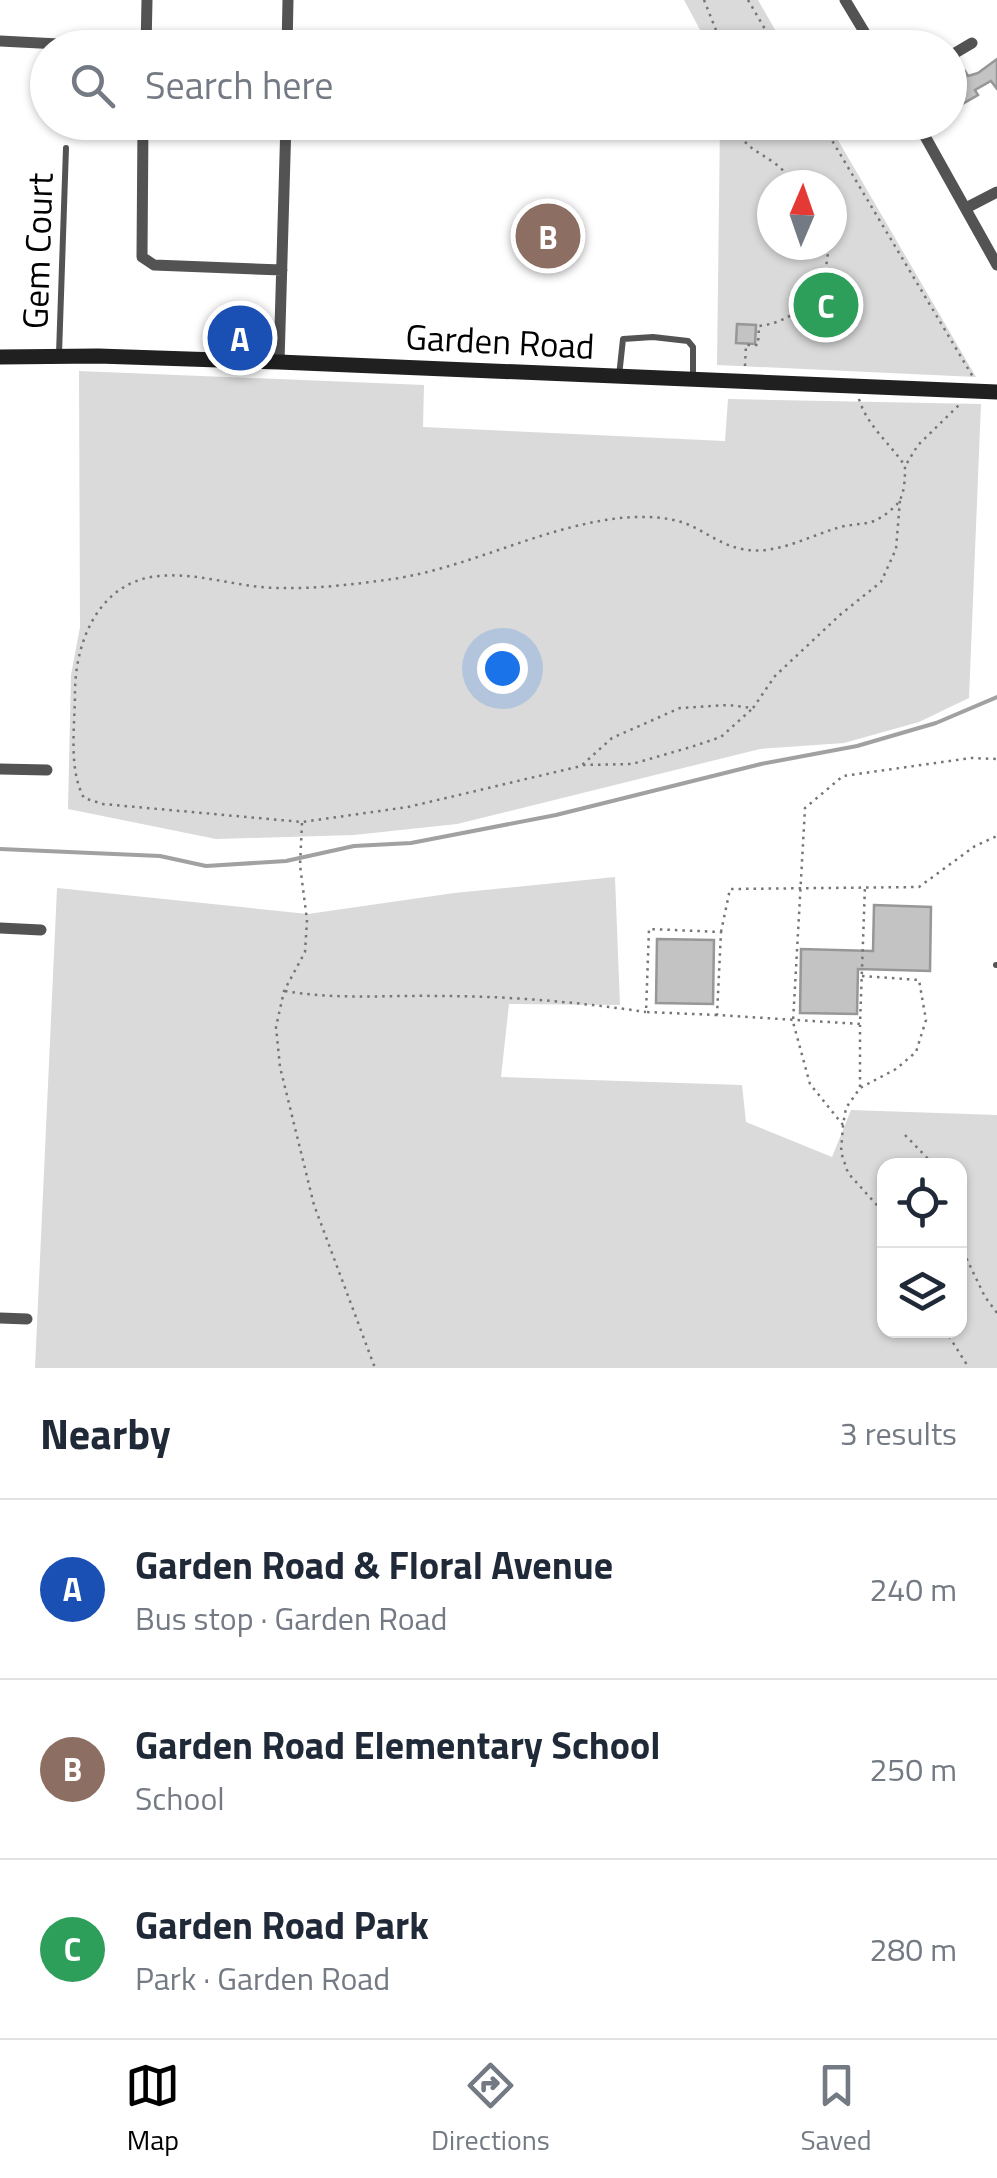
<!DOCTYPE html>
<html lang="en">
<head>
<meta charset="utf-8">
<style>
	body { margin:0; font-family:"Titillium Web",sans-serif; background:#f2f2f3; color:#1f2937 }
	.controls { position:absolute; right:30px; bottom:30px; display:grid; overflow:hidden; border-radius:20px; box-shadow:0 2px 8px #0004 }
	.controls button { width:90px; height:90px; display:grid; place-items:center; padding:0; border:0; border-bottom:2px solid #e0e1e3; background:#fff; color:#1f2937; font:50px sans-serif }
	.compass { position:absolute; left:757px; top:170px; width:90px; height:90px; border-radius:50%; background:#fff; box-shadow:0 2px 8px #0004; rotate:2deg }
	.you { position:absolute; left:502px; top:668px; width:35px; height:35px; margin:-25px; border:8px solid #fff; border-radius:50%; background:#1a73e8; box-shadow:0 0 0 15px #1a73e833 }
	.badge { display:grid; place-items:center; width:65px; height:65px; border-radius:50%; background:#000; color:#fff; font-size:32px; font-weight:700 }
	.pin { position:absolute; translate:-50% -50%; border:5px solid #fff; box-shadow:0 2px 10px #0006 }
	.list { margin:0; padding:0; list-style:none }
	h2 { display:flex; justify-content:space-between; align-items:center; height:130px; margin:0; padding:0 40px; font-size:42px }
	h2 small { font-size:32px; font-weight:400; color:#747a83 }
	.list li { display:grid; grid-template-columns:65px 1fr auto; gap:30px; align-items:center; box-sizing:border-box; height:180px; padding:0 40px; border-top:2px solid #e0e1e3 }
	.list b { display:block; font-size:38px; white-space:nowrap }
	.list p { margin:0; font-size:32px; white-space:nowrap; color:#747a83 }
	.list em { font-size:32px; font-style:normal; color:#747a83 }
	.icon { flex:none; width:55px; height:55px; fill:none; stroke:currentColor; stroke-width:2; stroke-linecap:round; stroke-linejoin:round }
	.map { position:relative; flex:none; width:997px; height:1368px; overflow:hidden }
	.search { position:absolute; background:#fff; box-shadow:0 2px 8px #0004; left:30px; right:30px; top:30px; height:110px; display:flex; align-items:center; gap:25px; box-sizing:border-box; padding:0 35px; border-radius:55px; color:#747a83; font-size:38px }
	.sheet { height:670px; background:#fff }
	nav { display:flex; justify-content:space-around; align-items:center; box-sizing:border-box; height:140px; border-top:2px solid #e0e1e3; background:#fff; font-size:28px; color:#747a83 }
	nav a { display:grid; justify-items:center; gap:5px }
	nav .on { color:#000 }
	.map>svg:first-child { display:block }
</style>
</head>
<body>
<div class="map">
<svg width="997" height="1368" viewBox="0 0 997 1368">
	<rect width="100%" height="100%" fill="#fff"/>
	<!-- green -->
	<path fill="#dadada" fill-rule="evenodd" d="M 684,0 L 758,0 L 785,47 L 721,47 L 721,42 L 706,41 Z
		M 720,123 L 828,123 L 976,377 L 717,365 ZM 772,185 L 832,185 L 832,245 L 772,245 Z
		M 79,371 L 424,385 L 423,427 L 725,441 L 728,399 L 981,404 L 969,698 L 919,722 L 844,743 L 760,749 L 457,824 L 354,835 L 216,839 L 68,809 L 71,675 L 80,627 Z
		M 615,877 L 620,1005 L 509,1004 L 501,1077 L 742,1085 L 746,1122 L 832,1157 L 851,1110 L 997,1115 L 997,1368 L 35,1368 L 57,888 L 308,914 L 454,893 ZM 884,1166 L 960,1166 L 960,1330 L 884,1330 Z"/>
	<g fill="none" stroke-linecap="round" stroke-linejoin="round">
		<!-- stream -->
		<path stroke="#a1a1a1" stroke-width="4" d="M 0,849 L 160,856 L 206,866 L 286,861 L 354,846 L 411,843 L 556,815 L 761,764 L 857,746 L 936,723 L 997,697"/>
	</g>
	<!-- building -->
	<path fill="#c3c3c3" stroke="#979797" stroke-width="2.5" d="M 997,59 L 997,89 L 991,81 L 975,90 L 978,95 L 950,111 L 950,80 L 965,71 L 968,76 L 978,73 Z
		M 737,324 L 756,325 L 755,344 L 736,343 Z
		M 874,905 L 931,907 L 930,971 L 858,969 L 857,1014 L 800,1013 L 801,949 L 873,951 Z
		M 657,939 L 714,940 L 713,1004 L 656,1003 Z"/>
	<g fill="none" stroke-linecap="round" stroke-linejoin="round">
		<!-- path -->
		<path stroke="#757575" stroke-width="2.5" stroke-dasharray="2.5 5" stroke-linecap="butt" d="M 704,0 L 716,30 L 727,40 L 730,48
			M 748,0 L 776,48
			M 735,122 C 740,145 756,150 773,162 C 782,168 789,177 796,185
			M 821,122 L 973,377
			M 745,366 L 746,345 L 758,345 L 759,326 C 801,321 829,287 828,245
			M 859,399 C 867,426 890,443 905,466 C 905,478 905,493 898,503 C 892,510 883,517 874,521 C 863,525 849,524 837,528 C 807,537 774,556 742,549 C 721,545 706,532 687,524 C 666,516 642,516 620,518 C 541,527 471,567 393,579 C 357,584 316,589 279,588 C 240,588 198,572 159,576 C 100,581 75,640 75,693 C 75,725 68,769 84,798 L 103,804 L 302,822 L 408,807 L 581,766 L 612,738 L 680,708 L 728,705 L 753,708 L 775,676 L 841,614 L 881,582 L 896,549 L 900,500
			M 907,463 L 918,445 L 961,403
			M 583,765 L 632,764 L 691,747 L 721,737 L 753,708
			M 302,823 L 300,865 L 307,920 L 305,952 L 284,991 L 276,1027 L 280,1067 L 314,1205 L 375,1368
			M 721,932 L 730,889 L 919,887 L 975,846 L 997,836
			M 862,976 L 919,980 L 926,1020 L 916,1052 L 896,1069 L 860,1088 L 846,1108 L 843,1125 L 841,1152 L 848,1173 L 884,1213
			M 285,991 C 337,1000 387,995 439,996 C 508,996 578,1002 646,1012
			M 717,1015 L 646,1012 L 649,929 L 721,932 L 717,1015 L 860,1024 L 865,886
			M 860,1087 L 860,1025
			M 843,1125 L 810,1084 L 793,1022 L 805,808 L 843,776 L 971,758 L 997,759
			M 905,1135 L 935,1166
			M 960,1245 L 985,1297 L 997,1313
			M 945,1330 L 969,1368"/>
		<!-- lane -->
		<path stroke="#535353" stroke-width="6" d="M 59,354 L 66,148
			M 619,376 L 623,339 L 653,337 L 688,341 L 693,347 L 693,379
			M 996,965 L 997,965"/>
		<!-- street -->
		<path stroke="#535353" stroke-width="11" d="M 845,0 L 874,48
			M 0,41 L 138,48
			M 146,48 L 147,0
			M 287,48 L 288,0
			M 950,56 L 972,43
			M 143,122 L 142,257 L 154,265 L 282,270
			M 917,122 L 997,265
			M 966,208 L 997,192
			M 279,362 L 286,122
			M 0,769 L 47,770
			M 0,928 L 41,930
			M 0,1318 L 27,1319"/>
		<!-- secondary -->
		<path stroke="#202020" stroke-width="15" d="M 0,357 L 98,356 L 279,362 L 997,392"/>
	</g>
	<g text-anchor="middle" stroke-width="9" stroke-linejoin="round" paint-order="stroke">
		<!-- street labels -->
		<g font-size="35" fill="#000" stroke="#fff">
			<text transform="translate(38 251) rotate(-88)" y="12">Gem Court</text>
			<text transform="translate(500 342) rotate(3)" y="12">Garden Road</text>
		</g>
	</g>
</svg>
<div class="controls">
<button><svg class="icon" aria-label="locate" viewBox="0 0 24 24"><circle cx="12" cy="12" r="6"/><path d="M12 2v4M12 18v4M2 12h4M18 12h4"/></svg></button>
<button><svg class="icon" aria-label="layers" viewBox="0 0 24 24"><path d="M12 4l9 5-9 5-9-5zM3 14l9 5 9-5"/></svg></button>
</div>
<svg class="compass" viewBox="-18 -18 36 36"><path d="M0-13l5 13h-10z" fill="#e53935"/><path d="M0 13l5-13h-10z" fill="#747a83"/></svg>
<div class="you"></div>
<div class="pin badge" style="left:240px;top:338px;background:#1a4fb4">A</div>
<div class="pin badge" style="left:548px;top:236px;background:#8d6e63">B</div>
<div class="pin badge" style="left:826px;top:305px;background:#2e9e5b">C</div>
<div class="search"><svg class="icon" aria-label="search" viewBox="0 0 24 24"><circle cx="10" cy="10" r="6"/><path d="M15 15l6 6"/></svg>Search here</div>
</div>
<section class="sheet">
<h2>Nearby<small>3 results</small></h2>
<ul class="list">
<li><span class="badge" style="background:#1a4fb4">A</span><div><b>Garden Road &amp; Floral Avenue</b><p>Bus stop · Garden Road</p></div><em>240 m</em></li>
<li><span class="badge" style="background:#8d6e63">B</span><div><b>Garden Road Elementary School</b><p>School</p></div><em>250 m</em></li>
<li><span class="badge" style="background:#2e9e5b">C</span><div><b>Garden Road Park</b><p>Park · Garden Road</p></div><em>280 m</em></li>
</ul>
</section>
<nav>
<a class="on"><svg class="icon" aria-label="map" viewBox="0 0 24 24"><path d="M3 6l6-2 6 2 6-2v14l-6 2-6-2-6 2zM9 4v14M15 6v14"/></svg>Map</a>
<a><svg class="icon" aria-label="directions" viewBox="0 0 24 24"><path d="M12 3l9 9-9 9-9-9zM9 14v-3h6M13 9l2 2-2 2"/></svg>Directions</a>
<a><svg class="icon" aria-label="saved" viewBox="0 0 24 24"><path d="M7 4h10v16l-5-4-5 4z"/></svg>Saved</a>
</nav>
</body>
</html>
